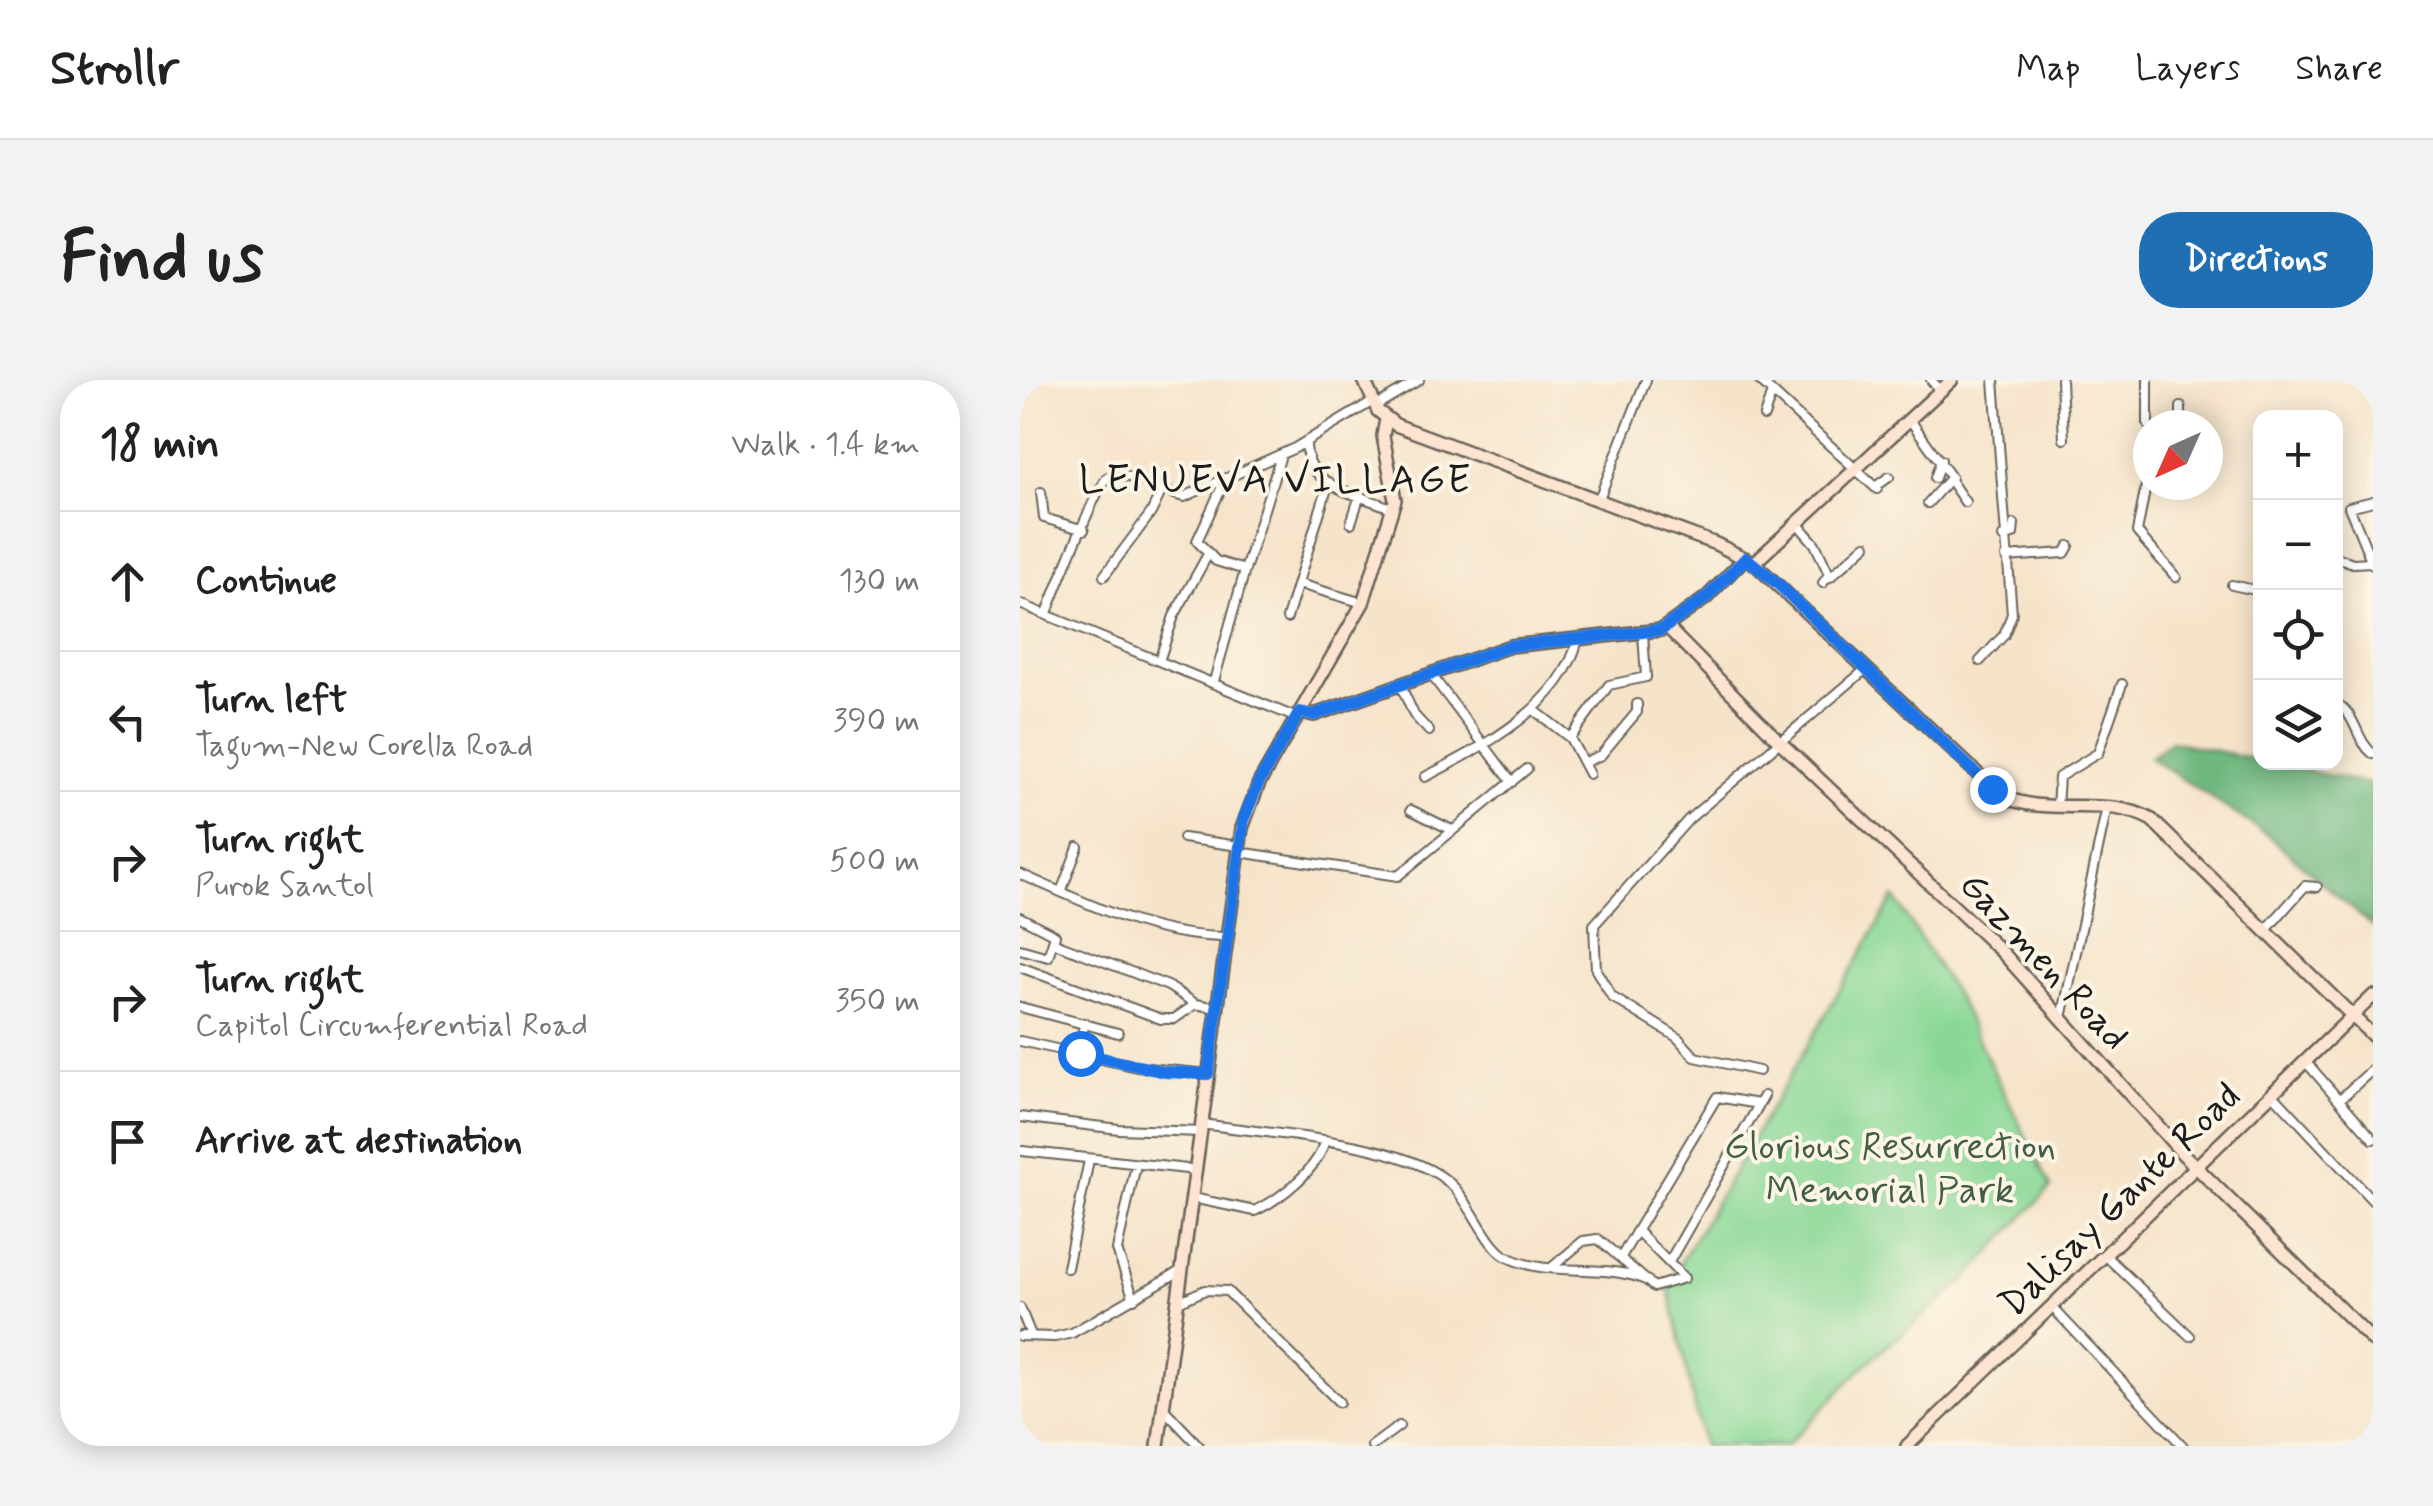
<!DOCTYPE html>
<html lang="en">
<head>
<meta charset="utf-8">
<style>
	body { margin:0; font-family:Mynerve,sans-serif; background:#f2f2f2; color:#222 }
	.controls { position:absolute; right:30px; top:30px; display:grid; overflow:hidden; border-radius:20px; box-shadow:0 5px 25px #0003 }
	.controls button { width:90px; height:90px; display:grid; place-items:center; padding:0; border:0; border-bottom:2px solid #e0e0e0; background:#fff; color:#222; font:50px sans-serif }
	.compass { position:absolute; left:1113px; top:30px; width:90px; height:90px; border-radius:50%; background:#fff; box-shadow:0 5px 25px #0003; rotate:225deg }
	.stop { position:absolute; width:30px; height:30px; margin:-22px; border:8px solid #1a73e8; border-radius:50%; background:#fff }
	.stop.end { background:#1a73e8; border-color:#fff; box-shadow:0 2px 10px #0008 }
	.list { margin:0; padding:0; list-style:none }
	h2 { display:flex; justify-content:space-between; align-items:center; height:130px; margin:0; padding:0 40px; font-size:42px }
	h2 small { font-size:32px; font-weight:400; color:#767676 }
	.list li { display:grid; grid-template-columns:65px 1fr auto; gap:30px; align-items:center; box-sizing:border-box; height:140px; padding:0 40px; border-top:2px solid #e0e0e0 }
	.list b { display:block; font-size:38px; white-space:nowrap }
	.list p { margin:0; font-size:32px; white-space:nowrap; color:#767676 }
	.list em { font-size:32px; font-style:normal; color:#767676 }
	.icon { flex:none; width:55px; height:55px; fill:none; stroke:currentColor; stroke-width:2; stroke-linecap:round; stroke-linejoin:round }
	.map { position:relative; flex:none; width:1353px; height:1066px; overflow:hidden; border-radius:40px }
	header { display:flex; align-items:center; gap:60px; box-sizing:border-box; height:140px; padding:0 50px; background:#fff; border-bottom:2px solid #e0e0e0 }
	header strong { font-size:48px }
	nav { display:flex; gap:55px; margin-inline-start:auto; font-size:35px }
	.intro { display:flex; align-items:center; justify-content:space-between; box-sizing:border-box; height:240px; padding:0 60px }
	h1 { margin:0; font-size:70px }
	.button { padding:25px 45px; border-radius:40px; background:#1f6fb2; color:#fff; font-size:35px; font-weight:700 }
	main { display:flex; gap:60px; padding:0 60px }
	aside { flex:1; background:#fff; border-radius:40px; box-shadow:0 5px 25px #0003 }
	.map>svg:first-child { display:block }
</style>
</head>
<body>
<header>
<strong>Strollr</strong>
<nav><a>Map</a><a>Layers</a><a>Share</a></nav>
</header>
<div class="intro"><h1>Find us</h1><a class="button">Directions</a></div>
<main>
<aside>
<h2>18 min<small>Walk · 1.4 km</small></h2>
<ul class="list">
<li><svg class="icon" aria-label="ahead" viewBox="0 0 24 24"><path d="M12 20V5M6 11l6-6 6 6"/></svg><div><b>Continue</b></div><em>130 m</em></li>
<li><svg class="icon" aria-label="left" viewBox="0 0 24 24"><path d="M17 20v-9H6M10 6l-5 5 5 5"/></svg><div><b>Turn left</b><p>Tagum-New Corella Road</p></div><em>390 m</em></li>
<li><svg class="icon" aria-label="right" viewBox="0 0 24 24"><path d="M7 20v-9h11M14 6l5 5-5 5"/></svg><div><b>Turn right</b><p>Purok Santol</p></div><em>500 m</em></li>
<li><svg class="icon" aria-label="right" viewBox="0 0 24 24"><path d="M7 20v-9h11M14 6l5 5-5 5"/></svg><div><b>Turn right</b><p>Capitol Circumferential Road</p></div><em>350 m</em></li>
<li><svg class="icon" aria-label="arrive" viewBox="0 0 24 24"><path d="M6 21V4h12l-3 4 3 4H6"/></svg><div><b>Arrive at destination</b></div></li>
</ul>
</aside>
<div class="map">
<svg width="1353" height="1066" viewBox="0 0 1353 1066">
	<rect width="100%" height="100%" fill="#fcf5e5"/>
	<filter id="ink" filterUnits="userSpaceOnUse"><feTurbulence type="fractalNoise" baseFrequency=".01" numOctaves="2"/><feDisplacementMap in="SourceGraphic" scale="20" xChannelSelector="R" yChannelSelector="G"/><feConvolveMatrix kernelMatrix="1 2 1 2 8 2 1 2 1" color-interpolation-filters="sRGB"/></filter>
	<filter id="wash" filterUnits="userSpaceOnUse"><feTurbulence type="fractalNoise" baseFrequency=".0048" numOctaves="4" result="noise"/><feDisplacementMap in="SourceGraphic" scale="40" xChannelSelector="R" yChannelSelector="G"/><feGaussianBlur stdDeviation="2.25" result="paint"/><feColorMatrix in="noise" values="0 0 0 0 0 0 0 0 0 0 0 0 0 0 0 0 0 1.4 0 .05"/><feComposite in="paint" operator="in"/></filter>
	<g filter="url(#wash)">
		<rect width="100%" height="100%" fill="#f6e4ca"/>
		<!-- green -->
		<path fill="#89d897" stroke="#527a5a" stroke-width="2.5" d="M 874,517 L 938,619 L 1031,807 L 944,901 L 846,984 L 766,1066 L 683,1066 L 648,904 Z"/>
		<!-- forest -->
		<path fill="#6eb880" stroke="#456a4e" stroke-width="2.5" d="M 1151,361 L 1353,405 L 1353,547 L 1248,455 L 1130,378 Z"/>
	</g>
	<g filter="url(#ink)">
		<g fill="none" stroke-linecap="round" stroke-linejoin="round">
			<defs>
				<path id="street" d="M 739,0 L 857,109
					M 911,0 L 921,11
					M 1041,0 L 1044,59
					M 1128,0 L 1128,45
					M 355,26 L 399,0
					M 1161,27 L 1161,45
					M 744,36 L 752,12
					M 890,40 L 931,97 L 908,123
					M 286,62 C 285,108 337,113 373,129
					M 1188,73 L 1193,72
					M 1128,95 L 1117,152 L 1156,197
					M 915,98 L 921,80
					M 930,100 L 945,122
					M 855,107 L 869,97
					M 21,112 L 24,138 L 64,150
					M 578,121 L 626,0
					M 1353,121 L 1329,127 L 1353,185
					M 776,142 L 795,164 L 809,194 L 803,203
					M 331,143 L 340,115
					M 983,157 L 993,154 L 994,144
					M 986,177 L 1045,173 L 1049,166
					M 1316,177 L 1333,183 L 1352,182
					M 225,190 L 261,75
					M 84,196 L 131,133 L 142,110
					M 810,197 L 846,165
					M 279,204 L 343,223
					M 1212,205 L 1240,211
					M 0,224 L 277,338
					M 27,233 C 34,215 79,99 88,97 C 110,90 143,112 164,117 L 275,68 L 353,21
					M 267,238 L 309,102
					M 140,278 L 154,236 L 187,176
					M 1240,280 L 1240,294
					M 960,281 L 984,255 L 992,234 L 974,0
					M 410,293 L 492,402
					M 194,301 L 225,190 L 196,181 L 177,161 L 206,98
					M 380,304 L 394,335 L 409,351
					M 1316,323 C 1337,335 1335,359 1353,374
					M 514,330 L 550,358 L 569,394
					M 550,358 L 589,305 L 626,297 L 623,254
					M 565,382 L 581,375 L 617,332 L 617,324
					M 405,397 C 461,368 542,327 558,259
					M 1037,427 L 1039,397 L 1078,373 L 1102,304
					M 391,430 L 432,450
					M 163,458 L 219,466
					M 219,472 L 378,496 L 507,389
					M 0,494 C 69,524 131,557 208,557
					M 41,512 L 58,467
					M 0,537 L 35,555 L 28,577 L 0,569
					M 1247,549 L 1285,506 L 1297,507
					M 35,563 L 148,606 L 176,624 L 197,628
					M 0,587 L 141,639 L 154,639 L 176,624
					M 0,627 L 98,653
					M 1042,638 L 1087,427
					M 0,661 L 117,687 L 188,694
					M 60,673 L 64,643
					M 1286,682 L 1353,759
					M 739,691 L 675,677 L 657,657 L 592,617 L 576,590 L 574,545 L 669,439 L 846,289
					M 1253,714 L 1353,821
					M 1319,720 L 1353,689
					M 0,737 L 99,749 L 181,752
					M 182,744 C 247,754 375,760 426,800 C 451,819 464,865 487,877 C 531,899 583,881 628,901
					M 2,771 L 176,790
					M 172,818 L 235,831 C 260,819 299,789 305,760
					M 1086,876 L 1170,956
					M 601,877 L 697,717 L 739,724
					M 649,882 L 744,716
					M 47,888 L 69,780
					M 531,888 L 563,861 L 578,859 L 634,907 L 664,898 L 619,853
					M 114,919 L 97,870 L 116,785
					M 158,922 L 185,910 L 207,911 L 319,1022
					M 1032,927 L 1163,1066
					M 0,928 L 11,955
					M 0,956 L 35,957 L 52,953 L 162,890
					M 142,1027 L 179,1066
					M 352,1066 L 379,1046"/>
				<path id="secondary" d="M 344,0 L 358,31 L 376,45 L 696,164 L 734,183 L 980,415 C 1029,439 1084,413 1132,440 L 1353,656
					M 734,183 L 932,0
					M 647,247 L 760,362 L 983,573 L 1163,774 L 1353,961
					M 280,332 L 294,335 L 490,266 L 641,250 L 686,218 L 725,178
					M 138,1066 L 222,448 L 239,403 L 343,223 L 375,120 L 363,56 L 366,39
					M 887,1066 L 1353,616"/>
			</defs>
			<!-- street casing -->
			<use href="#street" stroke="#686259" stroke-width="12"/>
			<!-- secondary casing -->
			<use href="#secondary" stroke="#686259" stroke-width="16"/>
			<!-- street -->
			<use href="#street" stroke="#fff" stroke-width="8"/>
			<!-- secondary -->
			<use href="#secondary" stroke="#fde4d1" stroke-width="11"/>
		</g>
	</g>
	<g fill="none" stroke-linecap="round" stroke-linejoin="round" filter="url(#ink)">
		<!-- route -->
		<path stroke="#1a73e8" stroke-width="12" d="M 60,673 L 145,692 L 188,694 L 224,438 L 239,402 L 280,332 L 294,335 L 490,266 L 641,250 L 686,218 L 726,178 L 758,204 L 972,409"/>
	</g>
	<g text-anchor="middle" stroke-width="8" stroke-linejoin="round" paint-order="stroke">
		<!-- street labels -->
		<g font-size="38" fill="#1c1c1c" stroke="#fcf5e5">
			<text transform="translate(1025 580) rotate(47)" y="13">Gazmen Road</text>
			<text transform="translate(1099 819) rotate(-44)" y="13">Dalisay Gante Road</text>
		</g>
		<!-- park labels -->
		<g font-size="38" fill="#425e47" stroke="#fcf5e5">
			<text x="870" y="778">Glorious Resurrection<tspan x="870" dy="44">Memorial Park</tspan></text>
		</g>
		<!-- neighbourhood labels -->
		<g font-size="40" letter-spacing="2.5" fill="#1c1c1c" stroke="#fcf5e5">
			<text x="256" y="112">LENUEVA VILLAGE</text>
		</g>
	</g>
</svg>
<div class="controls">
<button>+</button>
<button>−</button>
<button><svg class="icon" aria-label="locate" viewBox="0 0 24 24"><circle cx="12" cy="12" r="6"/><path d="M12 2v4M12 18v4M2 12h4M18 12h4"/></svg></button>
<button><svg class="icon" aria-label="layers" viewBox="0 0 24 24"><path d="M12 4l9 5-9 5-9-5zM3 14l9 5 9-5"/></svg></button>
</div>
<svg class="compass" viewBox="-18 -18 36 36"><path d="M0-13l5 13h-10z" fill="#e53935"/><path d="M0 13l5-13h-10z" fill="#767676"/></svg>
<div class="stop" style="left:60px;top:673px"></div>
<div class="stop end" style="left:972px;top:409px"></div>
</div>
</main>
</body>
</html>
